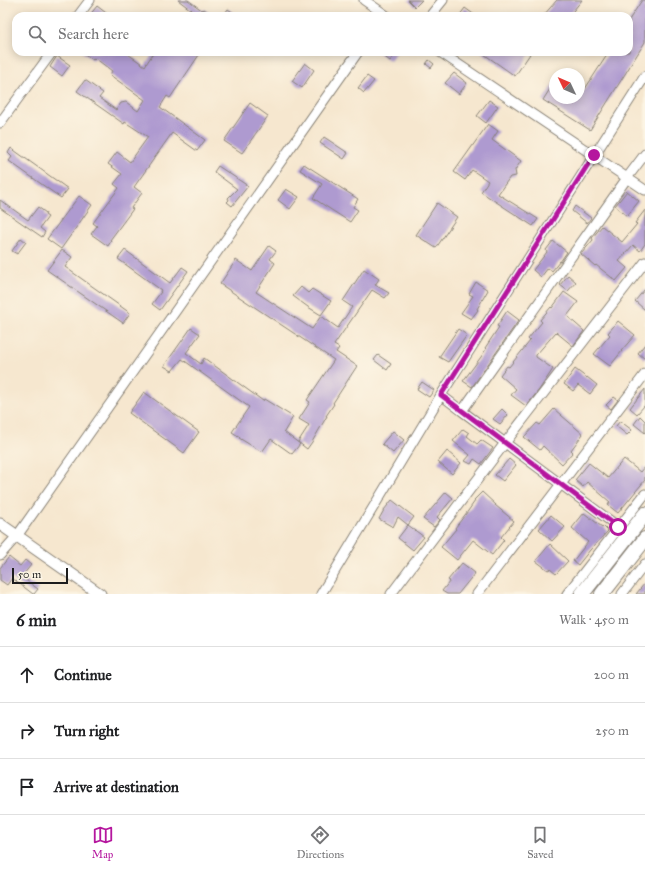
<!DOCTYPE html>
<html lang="en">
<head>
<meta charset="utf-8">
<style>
	body { margin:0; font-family:"IM FELL Great Primer",serif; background:#f2f2f2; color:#202124 }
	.compass { position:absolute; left:549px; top:68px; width:36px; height:36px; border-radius:50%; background:#fff; box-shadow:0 2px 10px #0003; rotate:314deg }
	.scale { position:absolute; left:12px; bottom:10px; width:56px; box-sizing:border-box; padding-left:4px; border:2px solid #1c1c1c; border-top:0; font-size:11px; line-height:14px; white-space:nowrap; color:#1c1c1c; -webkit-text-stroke:3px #fcf5e5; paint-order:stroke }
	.stop { position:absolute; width:12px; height:12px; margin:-9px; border:3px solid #b5179e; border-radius:50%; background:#fff }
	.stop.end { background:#b5179e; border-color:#fff; box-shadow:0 1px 4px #0008 }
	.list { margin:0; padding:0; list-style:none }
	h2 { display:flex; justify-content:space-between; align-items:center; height:52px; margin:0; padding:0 16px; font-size:17px }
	h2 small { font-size:13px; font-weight:400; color:#757577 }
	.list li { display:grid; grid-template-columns:26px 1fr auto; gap:12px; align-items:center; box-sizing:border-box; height:56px; padding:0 16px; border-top:1px solid #e0e0e0 }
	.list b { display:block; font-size:15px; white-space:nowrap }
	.list em { font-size:13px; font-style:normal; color:#757577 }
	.icon { flex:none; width:22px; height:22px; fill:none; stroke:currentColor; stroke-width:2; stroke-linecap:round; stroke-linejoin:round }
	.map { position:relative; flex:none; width:645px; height:594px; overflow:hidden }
	.search { position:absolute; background:#fff; box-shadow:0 2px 10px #0003; left:12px; right:12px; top:12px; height:44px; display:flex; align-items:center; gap:10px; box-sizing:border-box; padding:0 14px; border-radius:12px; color:#757577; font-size:15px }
	.sheet { height:220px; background:#fff }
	nav { display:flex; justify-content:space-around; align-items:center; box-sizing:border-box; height:56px; border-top:1px solid #e0e0e0; background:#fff; font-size:11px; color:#757577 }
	nav a { display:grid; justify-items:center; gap:2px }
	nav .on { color:#b5179e }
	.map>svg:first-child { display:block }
</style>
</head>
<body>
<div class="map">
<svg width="645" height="594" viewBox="0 0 645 594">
	<rect width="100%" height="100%" fill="#fcf5e5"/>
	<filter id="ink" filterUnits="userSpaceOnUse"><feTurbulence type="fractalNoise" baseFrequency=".025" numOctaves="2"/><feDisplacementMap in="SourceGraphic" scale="8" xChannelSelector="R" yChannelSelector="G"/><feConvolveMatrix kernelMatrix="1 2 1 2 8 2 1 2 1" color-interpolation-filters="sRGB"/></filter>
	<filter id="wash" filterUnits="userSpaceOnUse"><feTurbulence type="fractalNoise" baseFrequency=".012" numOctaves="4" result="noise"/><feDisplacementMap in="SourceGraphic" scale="16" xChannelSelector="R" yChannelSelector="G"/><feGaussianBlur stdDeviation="0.9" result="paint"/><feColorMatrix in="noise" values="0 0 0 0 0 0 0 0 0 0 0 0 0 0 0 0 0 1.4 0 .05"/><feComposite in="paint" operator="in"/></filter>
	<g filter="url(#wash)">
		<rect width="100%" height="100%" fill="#f6e7cf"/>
		<g id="blocks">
			<!-- building -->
			<path fill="#ae9ad0" d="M 178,0 L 188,0 L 203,11 L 204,9 L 214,16 L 199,16 Z
				M 408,0 L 422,0 L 415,7 Z
				M 557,0 L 582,0 L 569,16 L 543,16 Z
				M 642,0 L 645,0 L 645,42 L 590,130 L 543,100 L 555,81 L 555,98 L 579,98 L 579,94 L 581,95 L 609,52 L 629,52 L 629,20 Z
				M 97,6 L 110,16 L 89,16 Z
				M 465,8 L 476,16 L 459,16 Z
				M 228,9 L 238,16 L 223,16 Z
				M 82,52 L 125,52 L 145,66 L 154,52 L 201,52 L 170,98 L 167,96 L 160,107 L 205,140 L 197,151 L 172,133 L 134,187 L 142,193 L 131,208 L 133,209 L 110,240 L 111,241 L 108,246 L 91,234 L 97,226 L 93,223 L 119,188 L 114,184 L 122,174 L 108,164 L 117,152 L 130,162 L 148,137 L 125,122 L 124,124 L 77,91 L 85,80 L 103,93 L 99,98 L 116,110 L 121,103 L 126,102 L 138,111 L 145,100 L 110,75 L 112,71 L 95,58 L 93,60 Z
				M 378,52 L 397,52 L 390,61 Z
				M 481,52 L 527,52 L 530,54 L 515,76 Z
				M 57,56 L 70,65 L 62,76 L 50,67 Z
				M 429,60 L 434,64 L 431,68 L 426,64 Z
				M 305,63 L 314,70 L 302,88 L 292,81 Z
				M 454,73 L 467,83 L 459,94 L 445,83 Z
				M 367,76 L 374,81 L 364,93 L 358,88 Z
				M 489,100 L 498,106 L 486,123 L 477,116 Z
				M 250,103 L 268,116 L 242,153 L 224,141 Z
				M 488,124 L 498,131 L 492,140 L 521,161 L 515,170 L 516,176 L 510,177 L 498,194 L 538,219 L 533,226 L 481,192 L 488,181 L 472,170 L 465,180 L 454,172 Z
				M 324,137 L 348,153 L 344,159 L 320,143 Z
				M 11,148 L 68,189 L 61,198 L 9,161 L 12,157 L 8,153 Z
				M 304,164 L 358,199 L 353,207 L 358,210 L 350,222 L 313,198 L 322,184 L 300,170 Z
				M 218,166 L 248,186 L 232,206 L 227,202 L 229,200 L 228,198 L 237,189 L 214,172 Z
				M 286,189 L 299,197 L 290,209 L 278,200 Z
				M 627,191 L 639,201 L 627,216 L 615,206 Z
				M 79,196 L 92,205 L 61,249 L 47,239 Z
				M 0,200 L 28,220 L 38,207 L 46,213 L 45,215 L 48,217 L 40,228 L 45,232 L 42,237 L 0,208 Z
				M 437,203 L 457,217 L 436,248 L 416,235 Z
				M 575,206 L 591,218 L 587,223 L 572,211 Z
				M 645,210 L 645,244 L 640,251 L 633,245 L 619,261 L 627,268 L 616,281 L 596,265 L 595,266 L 581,254 L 593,240 L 592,238 L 602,226 L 622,242 L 637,224 L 635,223 Z
				M 21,238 L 26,242 L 17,254 L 12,251 Z
				M 553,241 L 567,252 L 560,262 L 560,261 L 552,271 L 548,268 L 541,277 L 533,270 L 547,252 L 546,250 Z
				M 269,246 L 276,251 L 270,259 L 275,263 L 256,292 L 312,329 L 321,316 L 338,328 L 352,307 L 343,301 L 364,269 L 379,279 L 375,285 L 389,293 L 385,298 L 372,290 L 334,345 L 339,348 L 336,352 L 357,366 L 333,403 L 334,404 L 326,416 L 327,416 L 312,442 L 307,449 L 298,442 L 309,425 L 299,419 L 310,402 L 307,400 L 334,360 L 220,284 L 236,260 L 252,271 Z
				M 62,250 L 72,257 L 65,267 L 130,313 L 123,323 L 47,270 Z
				M 125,250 L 170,283 L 182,267 L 188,271 L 160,310 L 152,304 L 161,292 L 160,292 L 161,290 L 118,259 Z
				M 568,275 L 576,282 L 568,291 L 560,285 Z
				M 476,282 L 488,290 L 477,309 L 478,310 L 471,319 L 461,313 L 473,296 L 469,294 Z
				M 301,287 L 308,293 L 312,289 L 331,301 L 321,315 L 308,307 L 293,296 Z
				M 645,289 L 645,310 L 635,301 Z
				M 564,292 L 578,302 L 567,316 L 584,331 L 573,346 L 556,332 L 536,355 L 536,357 L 553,369 L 539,390 L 526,406 L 511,395 L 516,389 L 500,375 L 507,366 L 509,367 L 530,341 L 528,339 L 542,322 L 540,320 L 551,307 L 552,308 Z
				M 507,311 L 519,320 L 472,387 L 463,381 L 481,357 L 486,349 L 485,348 L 499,327 L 497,326 Z
				M 618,321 L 635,335 L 621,351 L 622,351 L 610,366 L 594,354 L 610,335 L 608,333 Z
				M 191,328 L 200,334 L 186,353 L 201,364 L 204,358 L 263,401 L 264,399 L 293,417 L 284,432 L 300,444 L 292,454 L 271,439 L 262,452 L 239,438 L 240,437 L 232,432 L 249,407 L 182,359 L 172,371 L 164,366 Z
				M 458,329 L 467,335 L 448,362 L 439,357 Z
				M 645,344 L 645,359 L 638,353 Z
				M 378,355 L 391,364 L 387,370 L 374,360 Z
				M 575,369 L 587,378 L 587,377 L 597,385 L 590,394 L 578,385 L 573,391 L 564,384 Z
				M 422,382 L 434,390 L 429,397 L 417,389 Z
				M 645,389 L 645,405 L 637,414 L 630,408 Z
				M 144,392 L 199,432 L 184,453 L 129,413 Z
				M 614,397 L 618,400 L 611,409 L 606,405 Z
				M 502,409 L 508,415 L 500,424 L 493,419 Z
				M 554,409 L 583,434 L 571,450 L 573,452 L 562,464 L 543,446 L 540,450 L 524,437 L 537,423 L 540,425 Z
				M 640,416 L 645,421 L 645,433 L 634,424 Z
				M 620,421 L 632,430 L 627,435 L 616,426 Z
				M 463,429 L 469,433 L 467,436 L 477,444 L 481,440 L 493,448 L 481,464 L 474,459 L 471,464 L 465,461 L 470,455 L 453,441 Z
				M 393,431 L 404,440 L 393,453 L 382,444 Z
				M 447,451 L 461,463 L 452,474 L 438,462 Z
				M 509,459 L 516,465 L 503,481 L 495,475 Z
				M 624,459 L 640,472 L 645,466 L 645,480 L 618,513 L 608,505 L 610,502 L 587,482 L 583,487 L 575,480 L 589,463 L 608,478 Z
				M 446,492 L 453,498 L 437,517 L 440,520 L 434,527 L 423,519 Z
				M 482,492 L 496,505 L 495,505 L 514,521 L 501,537 L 504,540 L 492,555 L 473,540 L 457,560 L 441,547 L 456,529 L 455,528 L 468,511 L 475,501 L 474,500 Z
				M 392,500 L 414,517 L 408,525 L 398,517 L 393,527 L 379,519 L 384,510 Z
				M 584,513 L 602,527 L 603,526 L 608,531 L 590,550 L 578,565 L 573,561 L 588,542 L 572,528 Z
				M 551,515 L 565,527 L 552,541 L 539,529 Z
				M 408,525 L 424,537 L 413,550 L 398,538 Z
				M 550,544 L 568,561 L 556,574 L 550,569 L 548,570 L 536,561 Z
				M 9,557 L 20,566 L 25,560 L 31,565 L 23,575 L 25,576 L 23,578 L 38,589 L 34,594 L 33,594 L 12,578 L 7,585 L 0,580 L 0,568 Z
				M 462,563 L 475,573 L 458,594 L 447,594 L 442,591 L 450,581 L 448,580 Z
				M 645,583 L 645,594 L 636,594 Z"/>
		</g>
	</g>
	<g filter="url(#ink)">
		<use href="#blocks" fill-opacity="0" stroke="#898276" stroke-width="1"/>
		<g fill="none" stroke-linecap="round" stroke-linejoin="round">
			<defs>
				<path id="minor" d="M 364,0 L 387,16
					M 78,16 L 90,0
					M 430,16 L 443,0
					M 440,52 L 645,190
					M 0,123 L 52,52
					M 441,395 L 462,411
					M 628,534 L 462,411 L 627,178 L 645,154
					M 0,555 L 17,536 L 358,52
					M 321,594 L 441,395 L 645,76
					M 391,594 L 505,443 L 645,262
					M 477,594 L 645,374
					M 567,594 L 645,494
					M 622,594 L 645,564"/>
				<path id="tertiary" d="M 0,524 L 100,594"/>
				<path id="primary" d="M 582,594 L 645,514
					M 602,594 L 645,539"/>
			</defs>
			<!-- minor casing -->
			<use href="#minor" stroke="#898276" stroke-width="11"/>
			<!-- tertiary casing -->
			<use href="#tertiary" stroke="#898276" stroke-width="13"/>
			<!-- primary casing -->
			<use href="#primary" stroke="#898276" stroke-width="16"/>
			<!-- minor -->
			<use href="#minor" stroke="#fff" stroke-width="9"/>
			<!-- tertiary -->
			<use href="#tertiary" stroke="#fff" stroke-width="11"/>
			<!-- primary -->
			<use href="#primary" stroke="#fff" stroke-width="14"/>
		</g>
	</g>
	<g fill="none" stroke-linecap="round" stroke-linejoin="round" filter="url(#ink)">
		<!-- route -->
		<path stroke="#b5179e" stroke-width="5" d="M 594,155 L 441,395 L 618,527"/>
	</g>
</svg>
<svg class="compass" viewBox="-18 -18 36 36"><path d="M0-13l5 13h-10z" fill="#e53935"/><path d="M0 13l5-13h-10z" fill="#757577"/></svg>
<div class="scale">50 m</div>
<div class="stop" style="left:618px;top:527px"></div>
<div class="stop end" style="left:594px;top:155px"></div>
<div class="search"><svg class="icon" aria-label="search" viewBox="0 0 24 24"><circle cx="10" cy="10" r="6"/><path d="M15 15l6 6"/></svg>Search here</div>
</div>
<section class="sheet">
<h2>6 min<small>Walk · 450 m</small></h2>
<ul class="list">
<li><svg class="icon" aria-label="ahead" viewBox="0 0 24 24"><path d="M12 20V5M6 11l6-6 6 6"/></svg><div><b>Continue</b></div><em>200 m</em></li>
<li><svg class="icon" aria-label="right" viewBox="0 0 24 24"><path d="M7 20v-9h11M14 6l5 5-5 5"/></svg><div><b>Turn right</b></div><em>250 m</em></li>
<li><svg class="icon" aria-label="arrive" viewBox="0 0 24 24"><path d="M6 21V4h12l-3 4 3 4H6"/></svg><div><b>Arrive at destination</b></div></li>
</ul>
</section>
<nav>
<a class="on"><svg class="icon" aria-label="map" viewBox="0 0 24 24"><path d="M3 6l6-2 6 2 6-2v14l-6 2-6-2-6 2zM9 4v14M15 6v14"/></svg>Map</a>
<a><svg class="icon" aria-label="directions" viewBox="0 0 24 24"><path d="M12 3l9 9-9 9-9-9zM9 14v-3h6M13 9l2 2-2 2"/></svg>Directions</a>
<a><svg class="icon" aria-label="saved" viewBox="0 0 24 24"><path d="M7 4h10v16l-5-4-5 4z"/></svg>Saved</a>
</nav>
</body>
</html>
